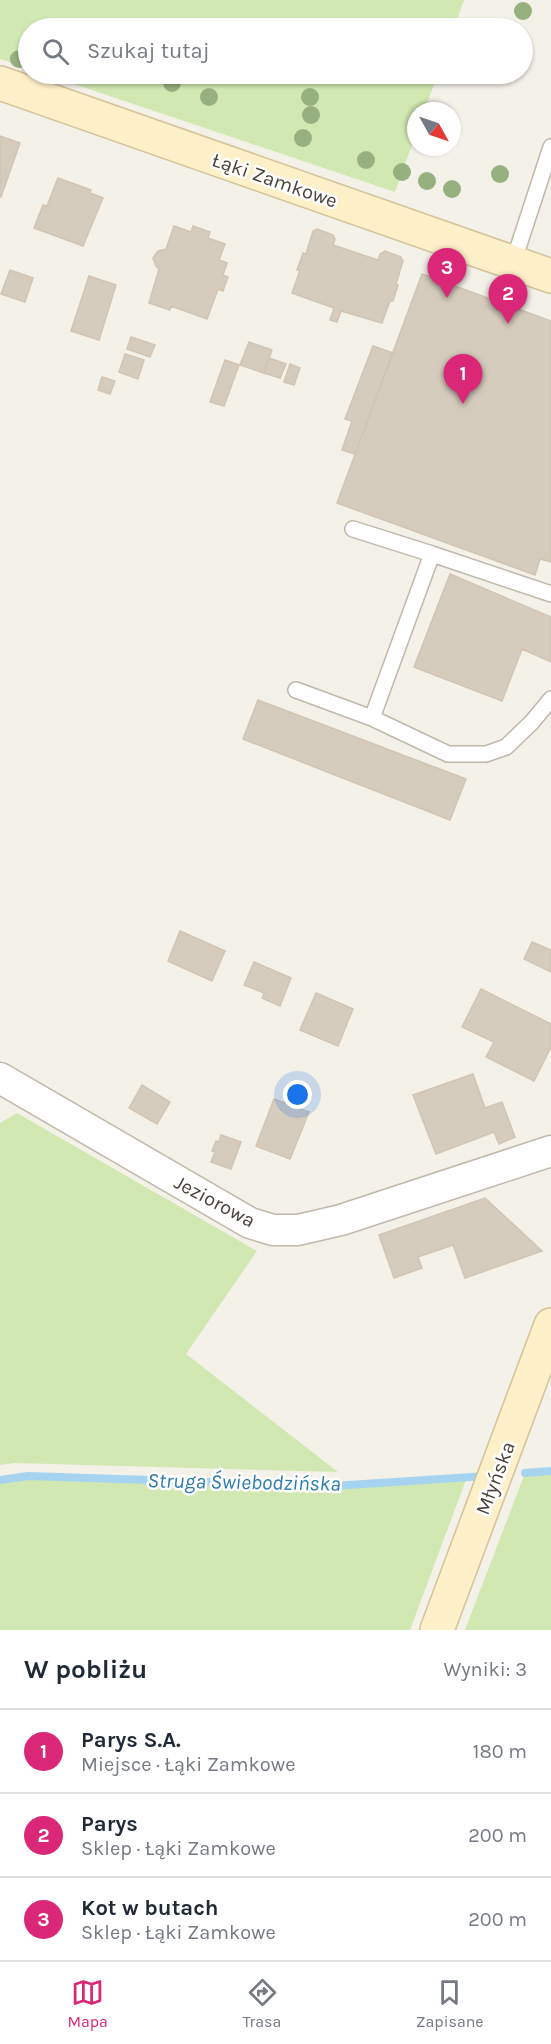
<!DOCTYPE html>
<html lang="pl">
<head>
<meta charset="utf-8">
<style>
	body { margin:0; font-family:Karla,sans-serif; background:#f6f6f7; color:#1f2937 }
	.compass { position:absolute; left:407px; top:102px; width:54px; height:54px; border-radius:50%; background:#fff; box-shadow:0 2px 4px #0004; rotate:130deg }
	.you { position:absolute; left:298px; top:1095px; width:21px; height:21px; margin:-15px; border:4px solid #fff; border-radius:50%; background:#1a73e8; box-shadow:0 0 0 9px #1a73e833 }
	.badge { display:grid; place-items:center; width:39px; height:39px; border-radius:50%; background:#db2777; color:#fff; font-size:20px; font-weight:700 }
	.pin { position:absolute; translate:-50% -50px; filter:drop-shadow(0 2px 3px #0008) }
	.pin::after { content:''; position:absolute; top:32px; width:21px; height:18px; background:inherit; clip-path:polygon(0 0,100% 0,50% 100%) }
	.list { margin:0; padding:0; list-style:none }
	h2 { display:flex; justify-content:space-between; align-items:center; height:78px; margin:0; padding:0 24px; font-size:26px }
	h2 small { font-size:20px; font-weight:400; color:#747a83 }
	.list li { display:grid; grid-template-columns:39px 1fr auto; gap:18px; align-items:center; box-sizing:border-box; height:84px; padding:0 24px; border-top:2px solid #e0e1e3 }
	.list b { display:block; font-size:22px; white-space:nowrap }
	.list p { margin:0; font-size:20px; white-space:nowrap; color:#747a83 }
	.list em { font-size:20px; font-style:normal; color:#747a83 }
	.icon { flex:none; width:33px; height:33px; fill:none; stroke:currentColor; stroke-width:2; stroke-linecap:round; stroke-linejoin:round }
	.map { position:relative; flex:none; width:551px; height:1630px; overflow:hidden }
	.search { position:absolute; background:#fff; box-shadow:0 2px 4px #0004; left:18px; right:18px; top:18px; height:66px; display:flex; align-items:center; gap:15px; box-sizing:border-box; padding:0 21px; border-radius:33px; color:#747a83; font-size:22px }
	.sheet { height:330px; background:#fff }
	nav { display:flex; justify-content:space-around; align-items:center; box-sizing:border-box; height:84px; border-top:2px solid #e0e1e3; background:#fff; font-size:16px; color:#747a83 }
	nav a { display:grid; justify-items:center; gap:3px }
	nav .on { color:#db2777 }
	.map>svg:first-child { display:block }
</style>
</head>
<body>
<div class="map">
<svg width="551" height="1630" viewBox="0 0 551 1630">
	<rect width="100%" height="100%" fill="#f4f1e9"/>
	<!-- green -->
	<path fill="#d2e8b2" d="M 0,0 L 464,0 L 454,28 L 28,28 L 28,68 L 0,59 Z
		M 44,74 L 438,74 L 424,111 L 416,111 L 416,134 L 395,192 Z
		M 17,1113 L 257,1251 L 186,1354 L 338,1472 L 15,1463 L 0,1465 L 0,1123 Z
		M 551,1471 L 551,1630 L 465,1630 L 525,1473 Z
		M 28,1476 L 333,1486 L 467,1477 L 410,1630 L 0,1630 L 0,1479 Z"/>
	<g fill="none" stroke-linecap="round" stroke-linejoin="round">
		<!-- stream -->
		<path stroke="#a6d4f0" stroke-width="8" d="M 525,1473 L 551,1471
			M 0,1480 L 28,1476 L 333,1486 L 487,1476"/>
	</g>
	<!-- building -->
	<path fill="#d6ccbe" stroke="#d1c4b2" stroke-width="1.5" d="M 0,136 L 20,143 L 1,197 L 0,196 Z
		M 58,178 L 91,190 L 90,193 L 103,198 L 83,246 L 34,228 L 43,205 L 47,206 Z
		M 174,226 L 191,232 L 193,226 L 210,232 L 208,238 L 225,244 L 219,260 L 227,263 L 223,275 L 228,277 L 223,291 L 218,289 L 207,319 L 171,306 L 170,310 L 149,303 L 159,269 L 156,266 L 153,258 L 158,251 L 166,249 Z
		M 317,229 L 333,235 L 335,239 L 333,245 L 378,260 L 380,254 L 385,251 L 401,257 L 403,261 L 396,284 L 398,285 L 393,301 L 390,301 L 382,323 L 341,311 L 337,322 L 330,320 L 334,308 L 292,293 L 300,270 L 297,270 L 303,253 L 306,254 L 313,231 Z
		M 10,270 L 33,278 L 25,302 L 1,294 Z
		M 422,274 L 551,321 L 551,562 L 540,559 L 535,575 L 337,503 Z
		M 89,276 L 116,285 L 99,340 L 71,331 Z
		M 131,337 L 155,345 L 150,357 L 127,349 Z
		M 249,342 L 272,350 L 264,373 L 240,365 Z
		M 373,346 L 393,353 L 355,454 L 342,450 L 352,421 L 345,419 Z
		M 125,354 L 144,360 L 138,379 L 119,372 Z
		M 269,358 L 286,364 L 280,378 L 264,373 Z
		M 225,360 L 239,365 L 224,406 L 210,402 Z
		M 290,364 L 300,368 L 294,385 L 284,382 Z
		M 102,377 L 115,381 L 110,394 L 98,390 Z
		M 450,574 L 551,617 L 551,662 L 522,649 L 502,701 L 414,667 Z
		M 258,700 L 466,779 L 450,820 L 243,739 Z
		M 180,931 L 225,951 L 212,981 L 168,961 Z
		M 532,942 L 551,950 L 551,972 L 524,959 Z
		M 254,962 L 291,978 L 280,1006 L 262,998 L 264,993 L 244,985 Z
		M 481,989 L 551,1024 L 551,1047 L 534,1081 L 486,1057 L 494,1042 L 462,1027 Z
		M 316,993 L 353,1009 L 338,1046 L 300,1030 Z
		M 473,1074 L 485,1108 L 502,1102 L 515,1137 L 499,1144 L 494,1132 L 436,1154 L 413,1095 Z
		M 142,1085 L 170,1102 L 157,1124 L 129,1108 Z
		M 274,1099 L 309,1112 L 290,1159 L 256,1146 Z
		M 221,1135 L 241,1142 L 231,1169 L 211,1162 L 215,1152 L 212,1151 L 216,1141 L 219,1142 Z
		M 485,1198 L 542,1251 L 465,1278 L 453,1245 L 418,1257 L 422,1268 L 394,1278 L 379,1235 Z"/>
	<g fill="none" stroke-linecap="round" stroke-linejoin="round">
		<defs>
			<path id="lane" d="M 513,263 L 551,147
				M 353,529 L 432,554
				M 551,594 L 432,554 L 372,718 L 448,754 L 486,754 L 506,747 L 532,722 L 551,699
				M 296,690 L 372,718"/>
			<path id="street" d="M 0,1078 L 250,1223 L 273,1230 L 298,1230 L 341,1220 L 551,1151"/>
			<path id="secondary" d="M 0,83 L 551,276
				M 437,1630 L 551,1325"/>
		</defs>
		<!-- lane casing -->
		<use href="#lane" stroke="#c0b8ab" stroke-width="18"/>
		<!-- street casing -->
		<use href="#street" stroke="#c0b8ab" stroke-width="33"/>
		<!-- secondary casing -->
		<use href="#secondary" stroke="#d4c399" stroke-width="36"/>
		<!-- lane -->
		<use href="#lane" stroke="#fff" stroke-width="15"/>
		<!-- street -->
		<use href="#street" stroke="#fff" stroke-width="30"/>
		<!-- secondary -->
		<use href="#secondary" stroke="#fef0c9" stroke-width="33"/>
	</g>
	<!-- trees -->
	<g fill="#97b080">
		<circle cx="523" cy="11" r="9"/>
		<circle cx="19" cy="59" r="9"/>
		<circle cx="172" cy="83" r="9"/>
		<circle cx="209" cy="97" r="9"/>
		<circle cx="310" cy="97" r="9"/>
		<circle cx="311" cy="115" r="9"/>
		<circle cx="303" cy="138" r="9"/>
		<circle cx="366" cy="160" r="9"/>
		<circle cx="402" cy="172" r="9"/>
		<circle cx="500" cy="174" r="9"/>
		<circle cx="427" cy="181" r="9"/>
		<circle cx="452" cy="189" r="9"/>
	</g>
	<g text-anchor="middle" stroke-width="5" stroke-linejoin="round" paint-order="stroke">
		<!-- street labels -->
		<g font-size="20" fill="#484137" stroke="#fff">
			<text transform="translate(275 180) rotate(19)" y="7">Łąki Zamkowe</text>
			<text transform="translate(215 1201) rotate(28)" y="7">Jeziorowa</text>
			<text transform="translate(495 1478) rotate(-69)" y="7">Młyńska</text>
		</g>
		<!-- water labels -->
		<g font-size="21" font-style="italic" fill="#2e7bad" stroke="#fff">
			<text transform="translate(244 1482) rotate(1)" y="7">Struga Świebodzińska</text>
		</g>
	</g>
</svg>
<svg class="compass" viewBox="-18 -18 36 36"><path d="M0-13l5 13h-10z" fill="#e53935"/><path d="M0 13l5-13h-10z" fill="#747a83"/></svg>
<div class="you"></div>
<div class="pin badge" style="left:463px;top:404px">1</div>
<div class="pin badge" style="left:508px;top:324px">2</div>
<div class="pin badge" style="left:447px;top:298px">3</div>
<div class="search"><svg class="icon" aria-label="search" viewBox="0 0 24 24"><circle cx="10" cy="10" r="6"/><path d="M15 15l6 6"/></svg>Szukaj tutaj</div>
</div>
<section class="sheet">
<h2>W pobliżu<small>Wyniki: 3</small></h2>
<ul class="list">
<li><span class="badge">1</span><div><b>Parys S.A.</b><p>Miejsce · Łąki Zamkowe</p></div><em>180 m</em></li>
<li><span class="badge">2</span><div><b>Parys</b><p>Sklep · Łąki Zamkowe</p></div><em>200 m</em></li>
<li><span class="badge">3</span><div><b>Kot w butach</b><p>Sklep · Łąki Zamkowe</p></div><em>200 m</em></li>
</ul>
</section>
<nav>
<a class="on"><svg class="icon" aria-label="map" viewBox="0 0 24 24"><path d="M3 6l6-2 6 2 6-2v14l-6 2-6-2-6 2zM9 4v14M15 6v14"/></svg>Mapa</a>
<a><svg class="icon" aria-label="directions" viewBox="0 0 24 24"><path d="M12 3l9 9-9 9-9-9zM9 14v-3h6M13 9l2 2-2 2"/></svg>Trasa</a>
<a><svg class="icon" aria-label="saved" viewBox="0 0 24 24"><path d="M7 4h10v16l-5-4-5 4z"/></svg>Zapisane</a>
</nav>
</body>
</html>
